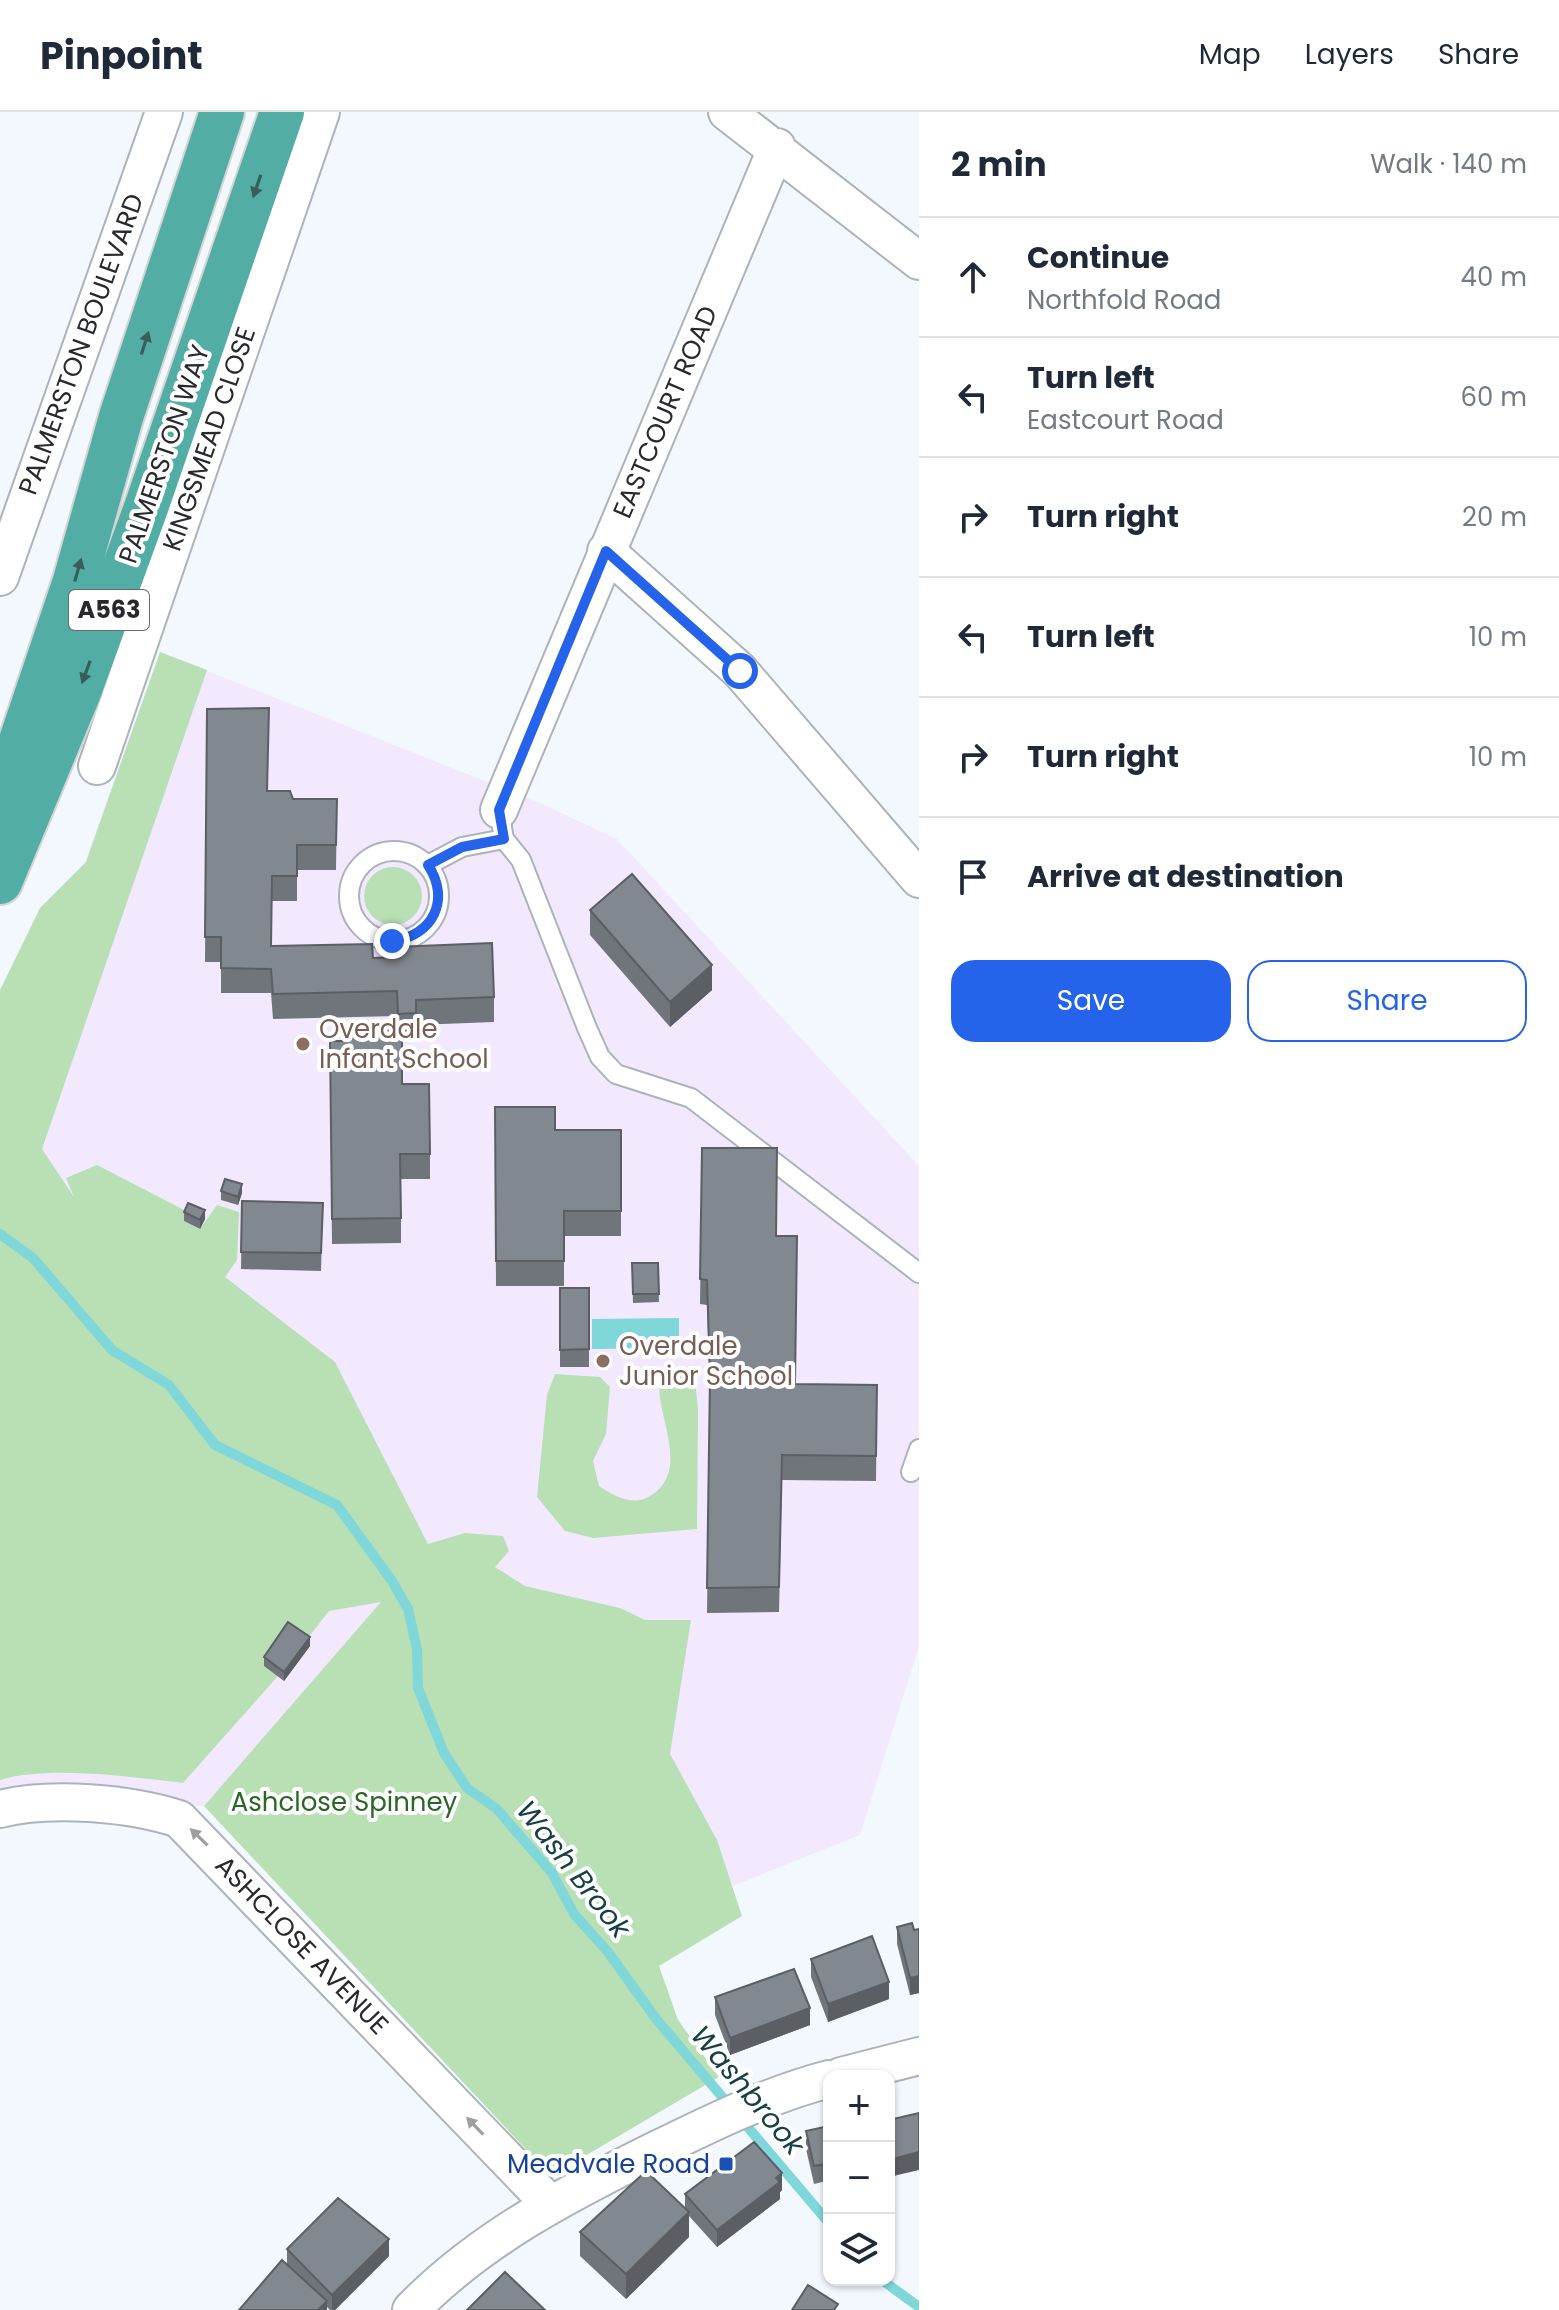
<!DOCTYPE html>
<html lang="en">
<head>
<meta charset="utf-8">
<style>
	body { margin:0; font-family:Poppins,sans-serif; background:#f2f2f3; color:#1f2937 }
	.controls { position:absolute; right:24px; bottom:24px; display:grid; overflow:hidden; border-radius:16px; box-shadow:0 2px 6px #0004 }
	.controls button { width:72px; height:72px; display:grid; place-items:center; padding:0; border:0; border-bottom:2px solid #e0e1e3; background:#fff; color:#1f2937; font:40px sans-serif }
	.stop { position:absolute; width:24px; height:24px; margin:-18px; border:6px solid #2563eb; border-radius:50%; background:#fff }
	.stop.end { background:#2563eb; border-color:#fff; box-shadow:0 2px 8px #0008 }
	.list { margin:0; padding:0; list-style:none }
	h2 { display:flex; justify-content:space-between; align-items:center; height:104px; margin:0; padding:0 32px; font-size:34px }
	h2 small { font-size:26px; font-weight:400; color:#747a83 }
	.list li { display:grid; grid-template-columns:52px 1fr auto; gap:24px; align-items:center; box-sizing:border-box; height:120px; padding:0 32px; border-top:2px solid #e0e1e3 }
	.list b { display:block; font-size:30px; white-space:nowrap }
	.list p { margin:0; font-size:26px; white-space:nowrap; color:#747a83 }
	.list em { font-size:26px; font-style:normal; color:#747a83 }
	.actions { display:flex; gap:16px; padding:24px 32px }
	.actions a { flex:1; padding:18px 0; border:2px solid #2563eb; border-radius:24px; text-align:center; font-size:28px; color:#2563eb }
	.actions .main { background:#2563eb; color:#fff }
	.icon { flex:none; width:44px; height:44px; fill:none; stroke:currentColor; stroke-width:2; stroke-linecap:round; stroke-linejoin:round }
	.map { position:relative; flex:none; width:919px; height:2198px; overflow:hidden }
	header { display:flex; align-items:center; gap:48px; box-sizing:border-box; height:112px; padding:0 40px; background:#fff; border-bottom:2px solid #e0e1e3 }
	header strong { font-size:38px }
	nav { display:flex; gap:44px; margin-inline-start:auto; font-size:28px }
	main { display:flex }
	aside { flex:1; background:#fff }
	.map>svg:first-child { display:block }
</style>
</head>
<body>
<header>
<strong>Pinpoint</strong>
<nav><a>Map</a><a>Layers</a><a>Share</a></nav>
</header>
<main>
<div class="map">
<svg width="919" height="2198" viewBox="0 0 919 2198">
	<rect width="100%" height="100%" fill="#f3f8fe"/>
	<!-- education -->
	<path fill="#f2e9fe" d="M 160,540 L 540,691 L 617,727 L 919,1054 L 919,1534 L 860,1723 L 620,1819 L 382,1490 L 204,1694 L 0,1681 L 0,941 L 72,786 Z"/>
	<!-- green -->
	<path fill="#b9dfb5" d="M 160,540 L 207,558 L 42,1037 L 74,1085 L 66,1066 L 97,1053 L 188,1100 L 184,1109 L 200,1117 L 217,1093 L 239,1100 L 237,1148 L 225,1165 L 335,1250 L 428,1432 L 465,1421 L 503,1424 L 509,1439 L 495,1455 L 525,1474 L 620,1496 L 645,1508 L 691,1508 L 670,1642 L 717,1728 L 742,1804 L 659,1854 L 678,1908 L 719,1965 L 551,2064 L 204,1694 L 381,1490 L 329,1499 L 304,1531 L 264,1553 L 278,1564 L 183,1671 C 132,1665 48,1653 0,1668 L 0,878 L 40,796 L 86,750 Z
		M364 784a29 29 0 1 1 58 0a29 29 0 1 1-58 0Z
		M 694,1257 L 698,1298 L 697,1417 L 593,1426 L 565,1419 L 537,1385 L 547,1283 L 555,1262 L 600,1265 L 610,1275 L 606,1322 L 593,1349 L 599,1374 C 614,1384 633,1395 650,1384 C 694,1357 652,1300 660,1262 Z"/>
	<!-- water -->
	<path fill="#7fd7d9" d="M 679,1206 L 679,1236 L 592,1237 L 592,1207 Z"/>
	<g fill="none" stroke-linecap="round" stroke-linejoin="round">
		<!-- stream -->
		<path stroke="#7fd7d9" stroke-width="10" d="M 0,1122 L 33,1146 L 112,1238 L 169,1273 L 215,1333 L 337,1393 L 392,1469 L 408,1497 L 417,1537 L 418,1576 L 444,1641 L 467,1676 L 497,1697 L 552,1761 L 574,1802 L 608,1840 L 657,1908 L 829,2111
			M 882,2168 L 919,2195"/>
		<defs>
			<path id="service" d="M 499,698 L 504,727 L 521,748 L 587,916 L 600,945 L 616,962 L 691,986 L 919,1161
				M349 784a45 45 0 1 1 90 0a45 45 0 1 1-90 0Z
				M 428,753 L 462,735 L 504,727
				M 911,1360 L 919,1337"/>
			<path id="minor" d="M 727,0 L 919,149
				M 606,439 L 740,559 L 919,767
				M 0,465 L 164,0
				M 97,654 L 321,0
				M 499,698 L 777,35
				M 0,1697 C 50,1684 130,1691 179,1707 L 549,2091
				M 841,1964 L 919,1944
				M 411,2198 C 480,2127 567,2082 654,2039 C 711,2011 768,1983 829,1967"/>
			<path id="trunk" d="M 0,691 L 75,469 L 121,305 L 222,0
				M 0,770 L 79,580 L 147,393 L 282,0"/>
		</defs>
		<!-- service casing -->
		<use href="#service" stroke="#adb3ba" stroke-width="22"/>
		<!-- minor casing -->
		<use href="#minor" stroke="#adb3ba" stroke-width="40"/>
		<!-- trunk casing -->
		<use href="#trunk" stroke="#d4d4d5" stroke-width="48"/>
		<!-- service -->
		<use href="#service" stroke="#fff" stroke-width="18"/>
		<!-- minor -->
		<use href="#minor" stroke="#fff" stroke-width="36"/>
		<!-- trunk -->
		<use href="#trunk" stroke="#52aea4" stroke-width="44"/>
	</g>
	<!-- wall -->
	<path fill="#70757b" d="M 207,597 L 268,679 L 293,687 L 337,687 L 336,758 L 297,758 L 297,789 L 272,789 L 271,834 L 373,846 L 395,845 L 395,835 L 494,885 L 494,910 L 416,913 L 416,926 L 402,926 L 402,972 L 430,1042 L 430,1067 L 401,1067 L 401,1131 L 332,1132 L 330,929 L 349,929 L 397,909 L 397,904 L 273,907 L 271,881 L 221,881 L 221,850 L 205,850 Z
		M 590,798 L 712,878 L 670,915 L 590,823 Z
		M 495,995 L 555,1018 L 621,1018 L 621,1124 L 564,1124 L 564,1174 L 496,1174 Z
		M 702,1036 L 776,1124 L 795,1272 L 877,1273 L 876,1369 L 782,1368 L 779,1500 L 707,1501 L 710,1282 L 707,1193 L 700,1192 Z
		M 221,1079 L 242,1081 L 238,1093 L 221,1088 Z
		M 242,1089 L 323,1091 L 321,1159 L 241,1157 Z
		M 184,1100 L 205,1107 L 200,1117 L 184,1109 Z
		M 632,1151 L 658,1151 L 659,1190 L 633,1191 Z
		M 560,1176 L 589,1176 L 589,1255 L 560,1255 Z
		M 310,1534 L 284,1569 L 264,1554 L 264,1545 Z
		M 897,1815 L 914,1818 L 919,1817 L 919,1881 L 910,1883 L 897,1832 Z
		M 811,1847 L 889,1887 L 828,1910 L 811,1865 Z
		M 715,1885 L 810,1913 L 730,1943 L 715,1903 Z
		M 829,2014 L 829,2083 L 826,2069 L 814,2072 L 806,2037 L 806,2019 Z
		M 782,2078 L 780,2080 L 780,2087 L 717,2135 L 689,2104 L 689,2125 L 626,2187 L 580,2144 L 580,2120 L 685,2097 L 685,2082 Z
		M 287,2137 L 389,2144 L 335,2198 L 330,2198 L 327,2195 L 327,2198 L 287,2153 Z"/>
	<!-- shaded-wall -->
	<path fill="#5b5f64" d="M 712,853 L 712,878 L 670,915 L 670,890 Z
		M 242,1072 L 242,1081 L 238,1093 L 238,1085 Z
		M 205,1098 L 205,1107 L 200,1117 L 200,1108 Z
		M 310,1525 L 310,1534 L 284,1569 L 284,1560 Z
		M 919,1864 L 919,1881 L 910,1883 L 910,1866 Z
		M 889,1870 L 889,1887 L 828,1910 L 828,1892 Z
		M 810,1896 L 810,1913 L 730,1943 L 730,1926 Z
		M 919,2040 L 919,2058 L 889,2065 L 889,2048 Z
		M 782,2061 L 782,2078 L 780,2080 L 780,2087 L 717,2135 L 717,2118 Z
		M 689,2100 L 689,2125 L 626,2187 L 626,2162 Z
		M 389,2127 L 389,2144 L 335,2198 L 332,2198 L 332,2183 Z
		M 327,2189 L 327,2198 L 318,2198 Z"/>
	<!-- building -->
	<path fill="#82888f" stroke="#5b5f64" stroke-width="2" d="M 269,596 L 267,679 L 290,679 L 293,687 L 337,687 L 336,733 L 297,733 L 297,764 L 272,764 L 271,834 L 372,832 L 373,846 L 396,845 L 395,835 L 492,831 L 494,885 L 416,888 L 416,901 L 398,902 L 397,879 L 273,882 L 271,857 L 221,856 L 221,825 L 205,825 L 207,597 Z
		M 632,762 L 712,853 L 670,890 L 590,798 Z
		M 402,909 L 402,972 L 429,972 L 430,1042 L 400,1042 L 401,1106 L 332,1107 L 330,929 L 349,929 L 349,910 Z
		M 495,995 L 555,995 L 555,1018 L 621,1018 L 621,1099 L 564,1099 L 564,1149 L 496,1149 Z
		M 702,1036 L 777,1036 L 776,1124 L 797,1124 L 795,1272 L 877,1273 L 876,1344 L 782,1343 L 779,1475 L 707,1476 L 710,1265 L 707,1168 L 700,1167 Z
		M 225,1067 L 242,1072 L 238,1085 L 221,1079 Z
		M 242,1089 L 323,1091 L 321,1141 L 241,1140 Z
		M 188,1091 L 205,1098 L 200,1108 L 184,1100 Z
		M 632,1151 L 658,1151 L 659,1182 L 633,1182 Z
		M 560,1176 L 589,1176 L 589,1237 L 560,1238 Z
		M 288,1510 L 310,1525 L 284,1560 L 264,1545 Z
		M 912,1811 L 914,1818 L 919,1817 L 919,1864 L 910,1866 L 897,1815 Z
		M 872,1824 L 889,1870 L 828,1892 L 811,1847 Z
		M 794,1857 L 810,1896 L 730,1926 L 715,1885 Z
		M 919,2001 L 919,2040 L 889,2048 L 889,2008 Z
		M 829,2014 L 829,2066 L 826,2052 L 814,2054 L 806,2019 Z
		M 754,2030 L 782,2061 L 776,2066 L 780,2070 L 717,2118 L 685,2082 Z
		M 646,2059 L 689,2100 L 626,2162 L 580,2120 Z
		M 338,2086 L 389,2127 L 332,2183 L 287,2137 Z
		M 282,2148 L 327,2189 L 318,2198 L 239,2198 Z
		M 505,2160 L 545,2198 L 467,2198 Z
		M 808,2173 L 838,2192 L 834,2198 L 792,2198 Z"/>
	<!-- one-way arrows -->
	<defs><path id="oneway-solid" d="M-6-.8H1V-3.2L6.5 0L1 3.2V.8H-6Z" transform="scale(2)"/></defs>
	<g fill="#385e5c">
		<use href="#oneway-solid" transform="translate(257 74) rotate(109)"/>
		<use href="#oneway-solid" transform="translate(145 231) rotate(-72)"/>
		<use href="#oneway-solid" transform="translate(78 458) rotate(-74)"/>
		<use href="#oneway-solid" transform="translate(86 560) rotate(110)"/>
	</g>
	<g fill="#9e9fa0">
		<use href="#oneway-solid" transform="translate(199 1725) rotate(-136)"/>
		<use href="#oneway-solid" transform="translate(475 2014) rotate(-134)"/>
	</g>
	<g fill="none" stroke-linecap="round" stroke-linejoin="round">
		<!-- route -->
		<path stroke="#2563eb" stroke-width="10" d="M 392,829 C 433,824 451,788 428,753 L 462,735 L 504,727 L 499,698 L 606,439 L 740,559"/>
	</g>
	<!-- markers -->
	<g fill="#8d6e63" stroke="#fff" stroke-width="3">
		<circle cx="303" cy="932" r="8"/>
		<circle cx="603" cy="1249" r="8"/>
	</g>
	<rect fill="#1a4fb4" stroke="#fff" stroke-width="3" x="718" y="2044" width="16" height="16" rx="4"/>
	<g text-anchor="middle" stroke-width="8" stroke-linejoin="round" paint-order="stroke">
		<!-- shield labels -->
		<rect fill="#fff" stroke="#68696b" stroke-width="2" x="69" y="478" width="80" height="40" rx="6"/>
		<g font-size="24" font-weight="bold" fill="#27292c">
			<text x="109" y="506">A563</text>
		</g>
		<!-- street labels -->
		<g font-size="26" fill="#27292c" stroke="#fff">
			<text transform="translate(81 232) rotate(-70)" y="9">PALMERSTON BOULEVARD</text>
			<text transform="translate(665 300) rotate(-67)" y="9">EASTCOURT ROAD</text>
			<text transform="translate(209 327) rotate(-71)" y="9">KINGSMEAD CLOSE</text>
			<text transform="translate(164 342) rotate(-71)" y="9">PALMERSTON WAY</text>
			<text transform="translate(302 1833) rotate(46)" y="9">ASHCLOSE AVENUE</text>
		</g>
		<!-- education labels -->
		<g font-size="26" fill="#785e54" stroke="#fff" text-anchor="start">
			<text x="319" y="926">Overdale<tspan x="319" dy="30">Infant School</tspan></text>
			<text x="619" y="1243">Overdale<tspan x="619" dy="30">Junior School</tspan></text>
		</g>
		<!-- park labels -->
		<g font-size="26" fill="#2a6626" stroke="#fff">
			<text x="344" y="1699">Ashclose Spinney</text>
		</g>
		<!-- transit labels -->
		<g font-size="26" fill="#164399" stroke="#fff" text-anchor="end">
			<text x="710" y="2061">Meadvale Road</text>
		</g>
		<!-- water labels -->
		<g font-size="28" font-style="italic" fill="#164041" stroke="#fff">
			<text transform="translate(574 1757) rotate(52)" y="10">Wash Brook</text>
			<text transform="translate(748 1978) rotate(50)" y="10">Washbrook</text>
		</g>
	</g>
</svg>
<div class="controls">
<button>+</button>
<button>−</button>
<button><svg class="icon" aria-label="layers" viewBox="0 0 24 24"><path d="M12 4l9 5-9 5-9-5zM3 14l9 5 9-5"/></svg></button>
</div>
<div class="stop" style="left:740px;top:559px"></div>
<div class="stop end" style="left:392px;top:829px"></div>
</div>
<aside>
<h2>2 min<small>Walk · 140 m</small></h2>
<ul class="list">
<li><svg class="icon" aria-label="ahead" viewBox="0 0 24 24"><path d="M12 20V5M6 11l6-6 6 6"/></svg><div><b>Continue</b><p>Northfold Road</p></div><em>40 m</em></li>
<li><svg class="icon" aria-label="left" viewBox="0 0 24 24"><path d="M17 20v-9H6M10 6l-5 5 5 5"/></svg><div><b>Turn left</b><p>Eastcourt Road</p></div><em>60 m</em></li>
<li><svg class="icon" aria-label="right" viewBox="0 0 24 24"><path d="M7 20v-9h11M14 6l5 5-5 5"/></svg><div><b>Turn right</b></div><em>20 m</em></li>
<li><svg class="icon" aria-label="left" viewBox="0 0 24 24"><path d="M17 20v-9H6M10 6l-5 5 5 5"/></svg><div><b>Turn left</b></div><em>10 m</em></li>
<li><svg class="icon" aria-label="right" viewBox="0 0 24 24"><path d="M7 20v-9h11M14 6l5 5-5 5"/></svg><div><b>Turn right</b></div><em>10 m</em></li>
<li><svg class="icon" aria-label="arrive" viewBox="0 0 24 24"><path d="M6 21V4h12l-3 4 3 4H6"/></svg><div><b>Arrive at destination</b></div></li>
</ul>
<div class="actions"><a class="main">Save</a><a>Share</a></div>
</aside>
</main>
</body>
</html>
